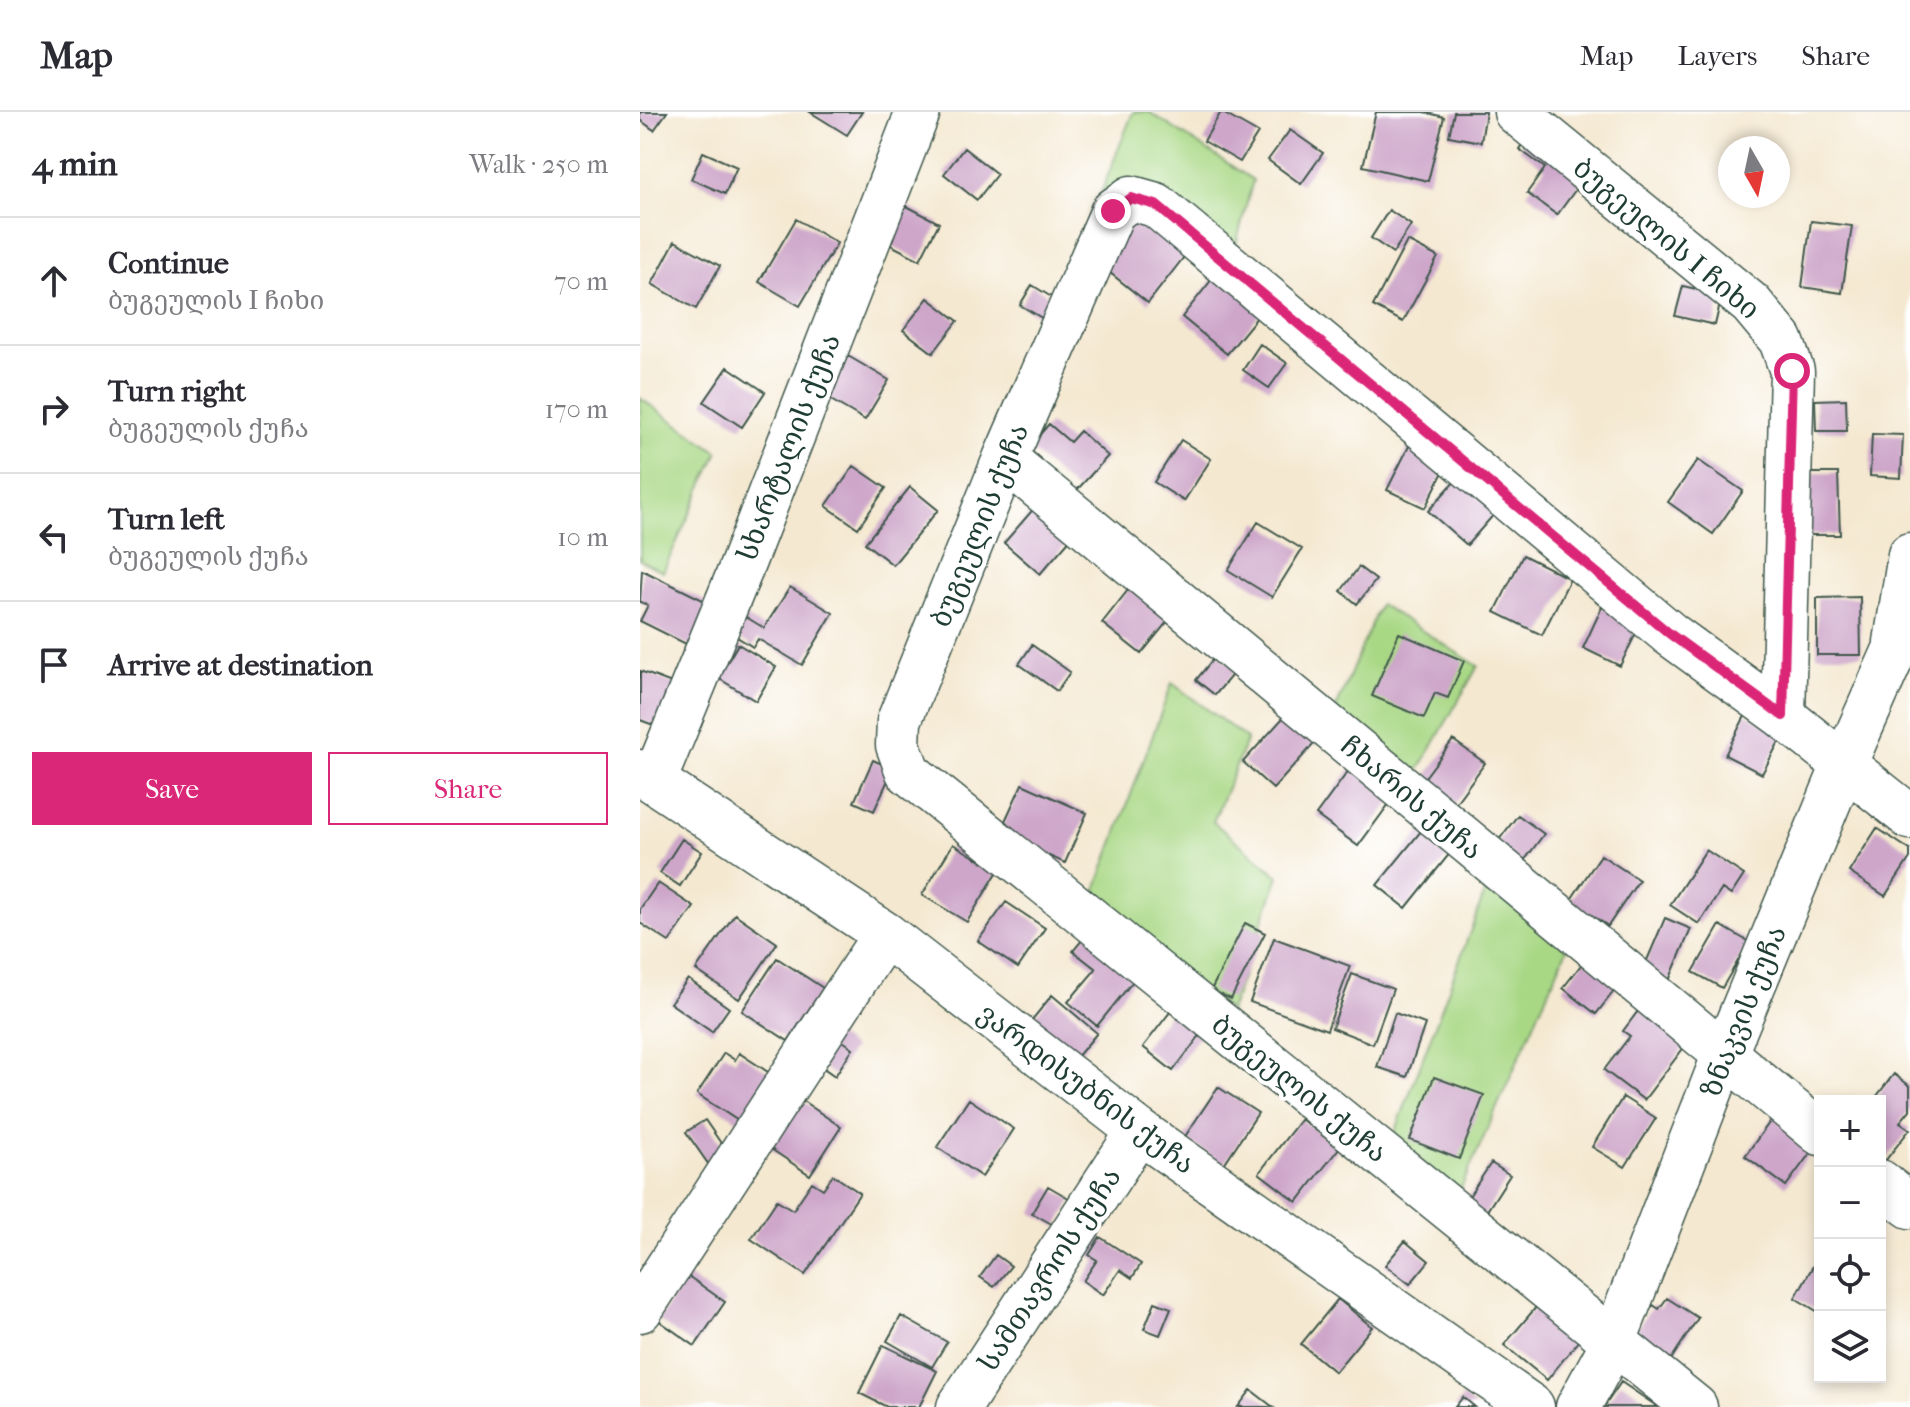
<!DOCTYPE html>
<html lang="en">
<head>
<meta charset="utf-8">
<style>
	body { margin:0; font-family:"IM FELL French Canon","Noto Serif Georgian",serif; background:#f2f2f3; color:#2b2b33 }
	.controls { position:absolute; right:24px; bottom:24px; display:grid; overflow:hidden; border-radius:0px; box-shadow:0 4px 12px #0003 }
	.controls button { width:72px; height:72px; display:grid; place-items:center; padding:0; border:0; border-bottom:2px solid #e1e1e2; background:#fff; color:#2b2b33; font:40px sans-serif }
	.compass { position:absolute; left:1078px; top:24px; width:72px; height:72px; border-radius:50%; background:#fff; box-shadow:0 4px 12px #0003; rotate:171deg }
	.stop { position:absolute; width:24px; height:24px; margin:-18px; border:6px solid #db2777; border-radius:50%; background:#fff }
	.stop.end { background:#db2777; border-color:#fff; box-shadow:0 2px 8px #0008 }
	.list { margin:0; padding:0; list-style:none }
	h2 { display:flex; justify-content:space-between; align-items:center; height:104px; margin:0; padding:0 32px; font-size:34px }
	h2 small { font-size:26px; font-weight:400; color:#7c7c81 }
	.list li { display:grid; grid-template-columns:52px 1fr auto; gap:24px; align-items:center; box-sizing:border-box; height:128px; padding:0 32px; border-top:2px solid #e1e1e2 }
	.list b { display:block; font-size:30px; white-space:nowrap }
	.list p { margin:0; font-size:26px; white-space:nowrap; color:#7c7c81 }
	.list em { font-size:26px; font-style:normal; color:#7c7c81 }
	.actions { display:flex; gap:16px; padding:24px 32px }
	.actions a { flex:1; padding:18px 0; border:2px solid #db2777; border-radius:0px; text-align:center; font-size:28px; color:#db2777 }
	.actions .main { background:#db2777; color:#fff }
	.icon { flex:none; width:44px; height:44px; fill:none; stroke:currentColor; stroke-width:2; stroke-linecap:round; stroke-linejoin:round }
	.map { position:relative; flex:none; width:1270px; height:1295px; overflow:hidden }
	header { display:flex; align-items:center; gap:48px; box-sizing:border-box; height:112px; padding:0 40px; background:#fff; border-bottom:2px solid #e1e1e2 }
	header strong { font-size:38px }
	nav { display:flex; gap:44px; margin-inline-start:auto; font-size:28px }
	main { display:flex }
	aside { flex:1; background:#fff }
	.map>svg:first-child { display:block }
</style>
</head>
<body>
<header>
<strong>Map</strong>
<nav><a>Map</a><a>Layers</a><a>Share</a></nav>
</header>
<main>
<aside>
<h2>4 min<small>Walk · 250 m</small></h2>
<ul class="list">
<li><svg class="icon" aria-label="ahead" viewBox="0 0 24 24"><path d="M12 20V5M6 11l6-6 6 6"/></svg><div><b>Continue</b><p>ბუგეულის I ჩიხი</p></div><em>70 m</em></li>
<li><svg class="icon" aria-label="right" viewBox="0 0 24 24"><path d="M7 20v-9h11M14 6l5 5-5 5"/></svg><div><b>Turn right</b><p>ბუგეულის ქუჩა</p></div><em>170 m</em></li>
<li><svg class="icon" aria-label="left" viewBox="0 0 24 24"><path d="M17 20v-9H6M10 6l-5 5 5 5"/></svg><div><b>Turn left</b><p>ბუგეულის ქუჩა</p></div><em>10 m</em></li>
<li><svg class="icon" aria-label="arrive" viewBox="0 0 24 24"><path d="M6 21V4h12l-3 4 3 4H6"/></svg><div><b>Arrive at destination</b></div></li>
</ul>
<div class="actions"><a class="main">Save</a><a>Share</a></div>
</aside>
<div class="map">
<svg width="1270" height="1295" viewBox="0 0 1270 1295">
	<rect width="100%" height="100%" fill="#fff"/>
	<filter id="ink" filterUnits="userSpaceOnUse"><feTurbulence type="fractalNoise" baseFrequency=".0125" numOctaves="2"/><feDisplacementMap in="SourceGraphic" scale="16" xChannelSelector="R" yChannelSelector="G"/><feConvolveMatrix kernelMatrix="1 2 1 2 8 2 1 2 1" color-interpolation-filters="sRGB"/></filter>
	<filter id="wash" filterUnits="userSpaceOnUse"><feTurbulence type="fractalNoise" baseFrequency=".006" numOctaves="4" result="noise"/><feDisplacementMap in="SourceGraphic" scale="32" xChannelSelector="R" yChannelSelector="G"/><feGaussianBlur stdDeviation="1.8" result="paint"/><feColorMatrix in="noise" values="0 0 0 0 0 0 0 0 0 0 0 0 0 0 0 0 0 1.4 0 .05"/><feComposite in="paint" operator="in"/></filter>
	<g filter="url(#wash)">
		<rect width="100%" height="100%" fill="#f4e8d0"/>
		<!-- green -->
		<path fill="#a9d885" stroke="#648a5c" stroke-width="2" d="M 493,0 L 509,0 L 613,68 L 593,144 L 457,91 Z
			M 0,286 L 78,340 L 23,460 L 0,448 Z
			M 740,492 L 838,554 L 772,670 L 694,601 Z
			M 532,571 L 607,627 L 573,710 L 639,764 L 590,899 L 451,791 Z
			M 848,772 L 927,837 L 819,1081 L 753,1026 Z"/>
		<g id="blocks">
			<!-- building -->
			<path fill="#cda6c9" d="M 0,0 L 27,0 L 14,18 L 0,8 Z
				M 170,0 L 222,0 L 207,23 Z
				M 581,0 L 618,21 L 600,50 L 564,29 Z
				M 736,0 L 784,0 L 804,5 L 788,69 L 723,54 Z
				M 814,0 L 846,0 L 841,30 L 809,24 Z
				M 650,18 L 683,41 L 661,72 L 628,48 Z
				M 888,24 L 944,66 L 917,103 L 887,81 L 905,56 L 879,37 Z
				M 324,36 L 357,62 L 337,88 L 304,62 Z
				M 63,40 L 97,55 L 85,82 L 51,67 Z
				M 259,90 L 299,111 L 280,148 L 241,128 Z
				M 749,98 L 771,113 L 753,141 L 731,126 Z
				M 499,103 L 547,141 L 508,191 L 459,152 Z
				M 156,107 L 197,131 L 160,194 L 119,170 Z
				M 1171,109 L 1212,114 L 1202,181 L 1162,175 Z
				M 35,129 L 80,154 L 56,197 L 12,172 Z
				M 767,129 L 798,145 L 763,210 L 733,194 Z
				M 577,161 L 623,198 L 587,242 L 542,205 Z
				M 392,173 L 413,186 L 402,206 L 380,193 Z
				M 1043,174 L 1082,183 L 1075,213 L 1035,204 Z
				M 288,186 L 318,209 L 293,241 L 263,218 Z
				M 620,232 L 647,251 L 629,276 L 603,258 Z
				M 208,244 L 249,268 L 225,308 L 184,284 Z
				M 88,255 L 125,280 L 102,315 L 64,290 Z
				M 1206,287 L 1207,319 L 1176,319 L 1175,288 Z
				M 409,312 L 430,330 L 440,319 L 468,344 L 436,379 L 388,336 Z
				M 1232,322 L 1263,323 L 1261,366 L 1230,364 Z
				M 773,326 L 811,344 L 785,396 L 747,378 Z
				M 541,328 L 571,347 L 544,389 L 514,370 Z
				M 1058,348 L 1103,379 L 1073,422 L 1028,390 Z
				M 214,354 L 246,376 L 218,416 L 186,394 Z
				M 825,358 L 863,392 L 827,433 L 788,399 Z
				M 1161,361 L 1198,361 L 1200,423 L 1161,423 Z
				M 270,375 L 298,398 L 253,453 L 225,431 Z
				M 397,393 L 433,424 L 400,462 L 364,431 Z
				M 618,410 L 662,437 L 632,485 L 588,458 Z
				M 883,443 L 930,467 L 902,523 L 855,500 Z
				M 719,455 L 736,468 L 717,492 L 701,479 Z
				M 2,458 L 71,492 L 50,534 L 0,509 L 8,493 L 0,490 Z
				M 492,473 L 532,504 L 501,542 L 462,511 Z
				M 150,475 L 193,501 L 162,553 L 118,527 L 113,535 L 86,518 L 98,500 L 124,516 Z
				M 1220,485 L 1221,543 L 1177,543 L 1177,486 Z
				M 962,495 L 1000,513 L 980,554 L 943,536 Z
				M 759,521 L 824,549 L 808,586 L 795,581 L 784,606 L 732,584 Z
				M 98,532 L 136,555 L 116,589 L 78,566 Z
				M 392,533 L 430,560 L 417,579 L 379,552 Z
				M 577,542 L 597,557 L 575,583 L 556,568 Z
				M 0,559 L 40,574 L 24,617 L 0,608 Z
				M 652,596 L 682,623 L 633,677 L 603,650 Z
				M 1106,602 L 1143,622 L 1122,662 L 1085,643 Z
				M 813,628 L 845,651 L 812,696 L 780,672 Z
				M 233,648 L 253,657 L 234,699 L 214,690 Z
				M 712,654 L 754,685 L 718,734 L 676,703 Z
				M 382,672 L 447,701 L 425,751 L 359,722 Z
				M 878,703 L 904,722 L 881,753 L 855,733 Z
				M 786,713 L 815,735 L 766,796 L 737,773 Z
				M 1237,716 L 1270,738 L 1270,746 L 1245,784 L 1209,760 Z
				M 42,727 L 62,740 L 40,774 L 20,761 Z
				M 313,732 L 358,759 L 327,810 L 282,783 Z
				M 1066,738 L 1104,763 L 1091,783 L 1082,777 L 1059,812 L 1030,793 Z
				M 961,743 L 999,768 L 968,814 L 930,789 Z
				M 18,771 L 54,795 L 29,830 L 0,811 L 0,797 Z
				M 366,790 L 405,816 L 378,856 L 338,829 Z
				M 95,802 L 137,831 L 99,887 L 56,858 Z
				M 1025,806 L 1051,817 L 1028,871 L 1002,860 Z
				M 605,811 L 625,821 L 591,887 L 571,878 Z
				M 1080,813 L 1109,830 L 1082,876 L 1053,860 Z
				M 452,816 L 502,858 L 457,914 L 428,890 L 456,857 L 433,839 Z
				M 634,826 L 710,854 L 687,918 L 610,890 Z
				M 137,846 L 183,876 L 148,929 L 102,899 Z
				M 945,848 L 978,874 L 956,902 L 923,876 Z
				M 712,862 L 753,877 L 733,932 L 692,916 Z
				M 48,867 L 89,896 L 72,920 L 30,891 Z
				M 412,883 L 457,921 L 432,951 L 387,914 Z
				M 534,895 L 564,918 L 533,959 L 503,935 Z
				M 1001,895 L 1048,930 L 1004,988 L 964,958 L 990,924 L 983,919 Z
				M 755,901 L 785,912 L 767,965 L 737,955 Z
				M 191,921 L 213,936 L 195,964 L 172,948 Z
				M 84,941 L 95,948 L 99,941 L 131,962 L 100,1010 L 57,982 Z
				M 1254,962 L 1270,974 L 1270,998 L 1260,1010 L 1270,1017 L 1245,1049 L 1240,1045 L 1240,989 L 1233,989 Z
				M 794,965 L 844,983 L 819,1047 L 770,1028 Z
				M 578,975 L 618,1001 L 584,1052 L 544,1026 Z
				M 157,985 L 201,1015 L 170,1063 L 125,1033 Z
				M 983,985 L 1016,1006 L 985,1055 L 952,1035 Z
				M 329,987 L 374,1017 L 342,1065 L 297,1035 Z
				M 1137,1000 L 1179,1029 L 1146,1074 L 1105,1044 Z
				M 661,1007 L 699,1036 L 657,1090 L 619,1061 Z
				M 65,1008 L 87,1040 L 69,1053 L 46,1020 Z
				M 851,1051 L 870,1063 L 843,1105 L 824,1092 Z
				M 193,1063 L 220,1081 L 165,1163 L 111,1127 L 137,1088 L 153,1098 L 172,1070 L 183,1077 Z
				M 408,1074 L 432,1088 L 417,1115 L 392,1101 Z
				M 460,1125 L 501,1152 L 492,1166 L 480,1158 L 463,1183 L 443,1169 L 457,1148 L 449,1143 Z
				M 765,1129 L 789,1149 L 770,1172 L 745,1153 Z
				M 356,1143 L 371,1154 L 354,1175 L 340,1165 Z
				M 1173,1154 L 1180,1157 L 1180,1201 L 1155,1186 Z
				M 48,1164 L 85,1190 L 55,1234 L 18,1208 Z
				M 1027,1186 L 1058,1206 L 1028,1252 L 990,1227 L 1013,1193 L 1019,1197 Z
				M 698,1187 L 732,1215 L 695,1260 L 661,1232 Z
				M 515,1190 L 531,1196 L 520,1223 L 504,1217 Z
				M 897,1194 L 939,1228 L 907,1268 L 864,1233 Z
				M 261,1204 L 307,1230 L 292,1255 L 247,1229 Z
				M 243,1233 L 297,1259 L 279,1295 L 247,1295 L 219,1281 Z
				M 981,1270 L 1018,1295 L 964,1295 Z
				M 611,1278 L 633,1295 L 598,1295 Z
				M 823,1285 L 835,1295 L 815,1295 Z"/>
		</g>
	</g>
	<g filter="url(#ink)">
		<use href="#blocks" fill-opacity="0" stroke="#3f574b" stroke-width="2"/>
		<g fill="none" stroke-linecap="round" stroke-linejoin="round">
			<defs>
				<path id="minor" d="M 876,0 L 1111,192 L 1141,228 L 1152,259 L 1143,604
					M 365,347 L 1180,1021
					M 1256,530 L 1270,443
					M 0,660 L 245,822 L 499,1019 L 892,1295
					M 14,669 L 100,459 L 278,0
					M 1240,1070 L 1270,1094
					M 0,1198 L 245,822
					M 319,1295 L 499,1019
					M 938,1295 L 974,1229 L 1084,944 L 1204,653 L 1270,504
					M 1055,1295 L 268,660 L 258,633 L 259,609 L 365,347 L 473,99 L 491,86 L 516,93 L 1030,522 L 1143,604 L 1270,705"/>
			</defs>
			<!-- minor casing -->
			<use href="#minor" stroke="#3f574b" stroke-width="47"/>
			<!-- minor -->
			<use href="#minor" stroke="#fff" stroke-width="44"/>
		</g>
	</g>
	<g fill="none" stroke-linecap="round" stroke-linejoin="round" filter="url(#ink)">
		<!-- route -->
		<path stroke="#db2777" stroke-width="10" d="M 473,99 L 491,86 L 516,93 L 1030,522 L 1143,604 L 1152,259"/>
	</g>
	<g text-anchor="middle" stroke-width="8" stroke-linejoin="round" paint-order="stroke">
		<!-- street labels -->
		<g font-size="28" fill="#1f3d34" stroke="#fff">
			<text transform="translate(1027 126) rotate(40)" y="10">ბუგეულის I ჩიხი</text>
			<text transform="translate(148 335) rotate(-69)" y="10">სხარტალის ქუჩა</text>
			<text transform="translate(339 413) rotate(-68)" y="10">ბუგეულის ქუჩა</text>
			<text transform="translate(772 685) rotate(40)" y="10">ჩხარის ქუჩა</text>
			<text transform="translate(1103 899) rotate(-68)" y="10">ზნაკვის ქუჩა</text>
			<text transform="translate(447 976) rotate(37)" y="10">ვარდისუბნის ქუჩა</text>
			<text transform="translate(660 976) rotate(39)" y="10">ბუგეულის ქუჩა</text>
			<text transform="translate(409 1157) rotate(-57)" y="10">სამთავროს ქუჩა</text>
		</g>
	</g>
</svg>
<div class="controls">
<button>+</button>
<button>−</button>
<button><svg class="icon" aria-label="locate" viewBox="0 0 24 24"><circle cx="12" cy="12" r="6"/><path d="M12 2v4M12 18v4M2 12h4M18 12h4"/></svg></button>
<button><svg class="icon" aria-label="layers" viewBox="0 0 24 24"><path d="M12 4l9 5-9 5-9-5zM3 14l9 5 9-5"/></svg></button>
</div>
<svg class="compass" viewBox="-18 -18 36 36"><path d="M0-13l5 13h-10z" fill="#e53935"/><path d="M0 13l5-13h-10z" fill="#7c7c81"/></svg>
<div class="stop" style="left:1152px;top:259px"></div>
<div class="stop end" style="left:473px;top:99px"></div>
</div>
</main>
</body>
</html>
